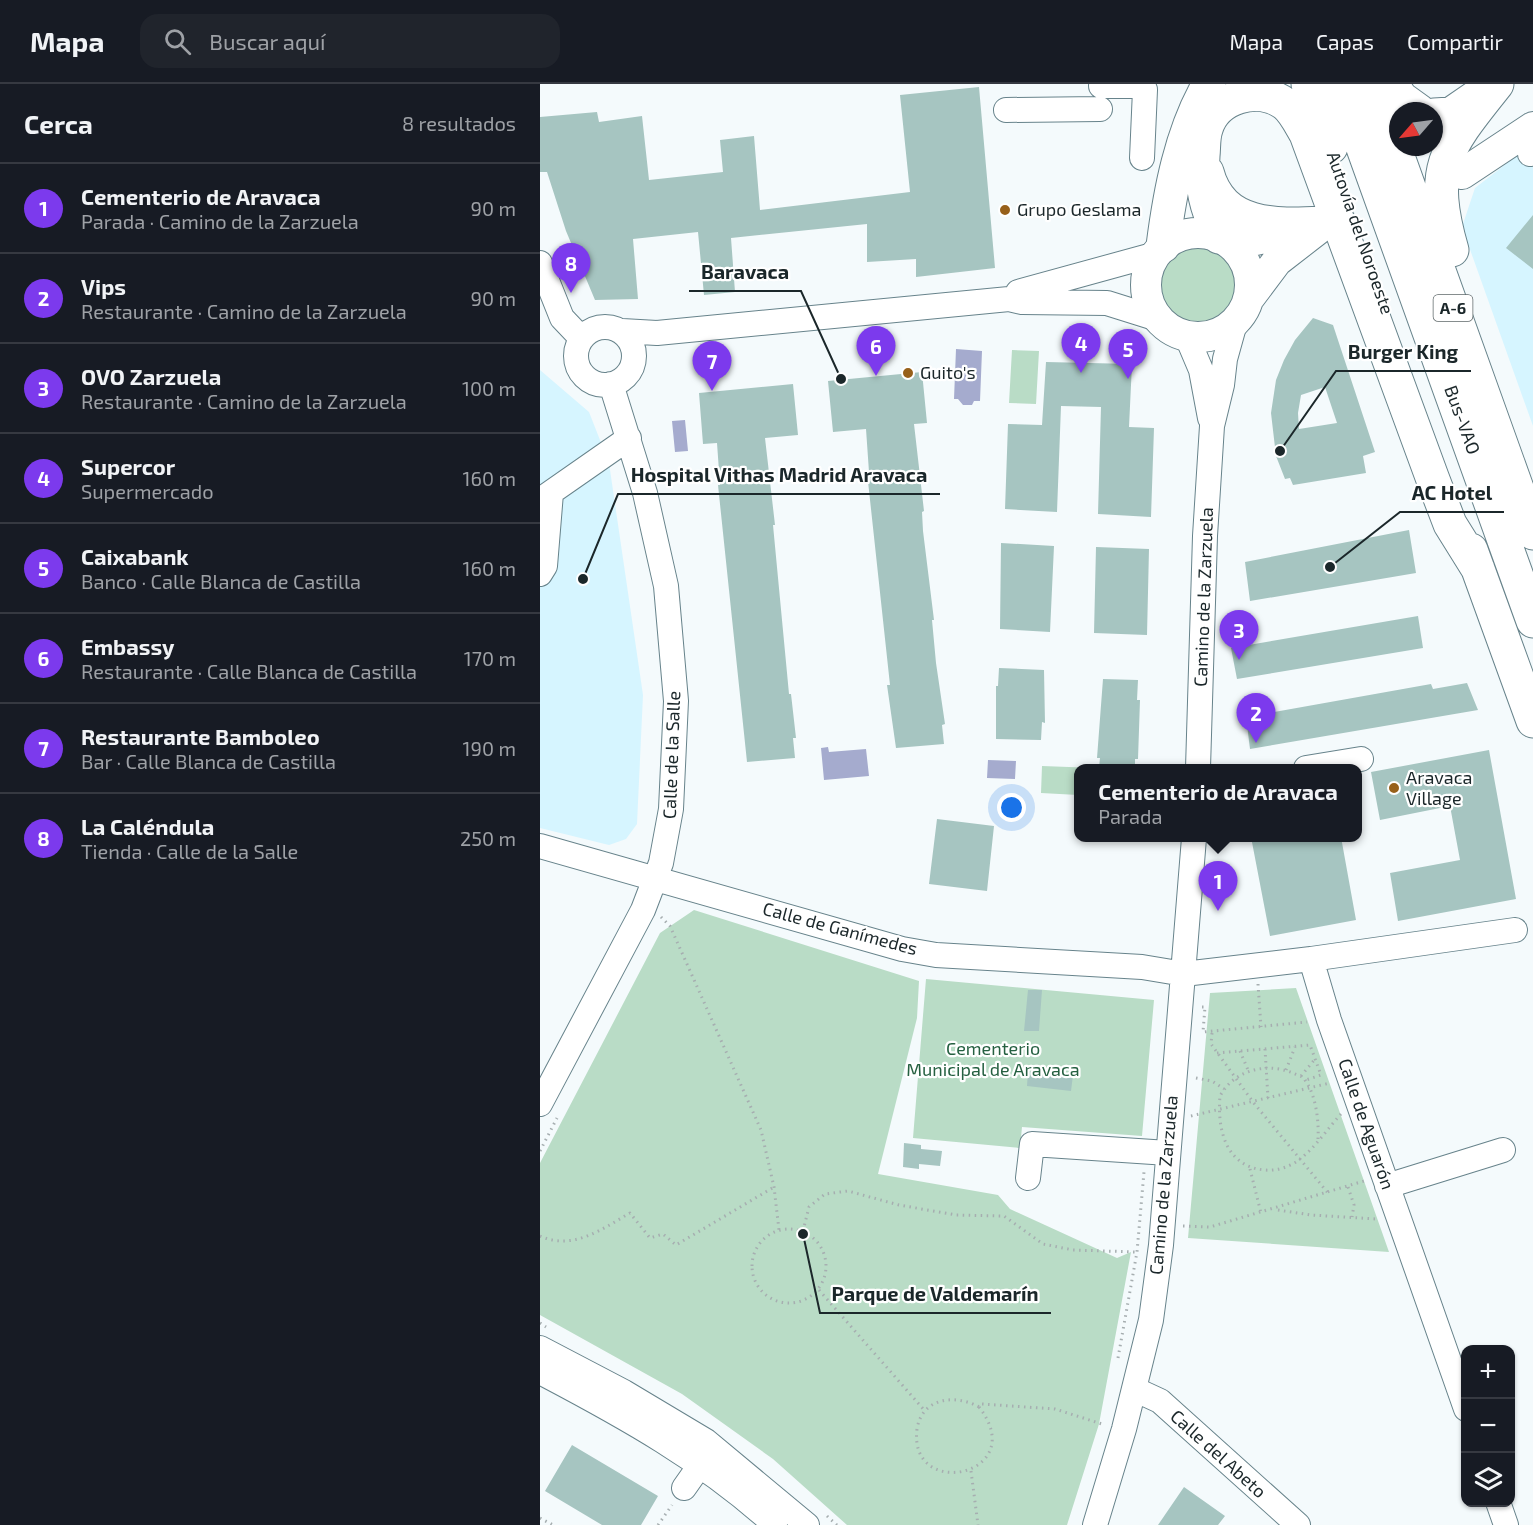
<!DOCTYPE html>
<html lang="es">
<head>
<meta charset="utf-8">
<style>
	body { margin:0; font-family:"Exo 2",sans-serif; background:#20242c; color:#f1f3f6 }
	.controls { position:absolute; right:18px; bottom:18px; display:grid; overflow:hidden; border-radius:12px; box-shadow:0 2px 4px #0004 }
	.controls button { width:54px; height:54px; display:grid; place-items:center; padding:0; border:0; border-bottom:2px solid #363941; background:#171b24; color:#f1f3f6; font:30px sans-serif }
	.compass { position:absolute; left:849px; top:18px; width:54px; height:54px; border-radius:50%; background:#171b24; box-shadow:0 2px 4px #0004; rotate:242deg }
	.you { position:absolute; left:472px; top:724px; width:21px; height:21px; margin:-15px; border:4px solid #fff; border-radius:50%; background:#1a73e8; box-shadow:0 0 0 9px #1a73e833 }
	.badge { display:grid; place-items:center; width:39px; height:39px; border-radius:50%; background:#7c3aed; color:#fff; font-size:20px; font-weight:700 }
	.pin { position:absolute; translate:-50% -50px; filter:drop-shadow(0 2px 3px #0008) }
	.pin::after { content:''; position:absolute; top:32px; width:21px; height:18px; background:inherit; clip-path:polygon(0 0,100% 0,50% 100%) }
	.popup { position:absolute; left:534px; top:680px; width:288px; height:78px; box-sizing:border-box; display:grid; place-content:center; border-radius:12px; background:#171b24; filter:drop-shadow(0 2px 4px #0005); font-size:20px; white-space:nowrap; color:#9ea1a6 }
	.popup b { font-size:22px; color:#f1f3f6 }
	.popup::after { content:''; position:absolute; left:50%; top:100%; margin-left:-12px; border:12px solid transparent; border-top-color:#171b24 }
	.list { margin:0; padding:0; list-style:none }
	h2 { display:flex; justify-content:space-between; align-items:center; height:78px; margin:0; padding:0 24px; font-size:26px }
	h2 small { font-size:20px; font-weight:400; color:#9ea1a6 }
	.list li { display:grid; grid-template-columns:39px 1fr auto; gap:18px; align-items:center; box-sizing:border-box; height:90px; padding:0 24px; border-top:2px solid #363941 }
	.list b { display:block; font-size:22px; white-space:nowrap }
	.list p { margin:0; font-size:20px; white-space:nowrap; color:#9ea1a6 }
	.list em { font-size:20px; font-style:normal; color:#9ea1a6 }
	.icon { flex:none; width:33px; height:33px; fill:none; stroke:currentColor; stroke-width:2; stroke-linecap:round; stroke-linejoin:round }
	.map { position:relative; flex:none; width:993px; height:1441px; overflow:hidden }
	header { display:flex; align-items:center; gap:36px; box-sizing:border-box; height:84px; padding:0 30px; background:#171b24; border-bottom:2px solid #363941 }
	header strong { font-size:28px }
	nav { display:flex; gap:33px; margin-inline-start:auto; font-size:21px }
	.search { width:420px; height:54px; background:#20242c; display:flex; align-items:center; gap:15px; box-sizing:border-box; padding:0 21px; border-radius:18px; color:#9ea1a6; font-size:22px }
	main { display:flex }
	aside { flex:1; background:#171b24 }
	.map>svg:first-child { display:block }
</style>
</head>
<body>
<header>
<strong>Mapa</strong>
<div class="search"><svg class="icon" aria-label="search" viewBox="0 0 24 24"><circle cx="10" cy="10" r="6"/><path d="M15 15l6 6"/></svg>Buscar aquí</div>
<nav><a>Mapa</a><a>Capas</a><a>Compartir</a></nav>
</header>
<main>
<aside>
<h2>Cerca<small>8 resultados</small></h2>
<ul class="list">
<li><span class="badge">1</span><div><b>Cementerio de Aravaca</b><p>Parada · Camino de la Zarzuela</p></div><em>90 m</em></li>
<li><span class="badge">2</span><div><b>Vips</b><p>Restaurante · Camino de la Zarzuela</p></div><em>90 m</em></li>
<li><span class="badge">3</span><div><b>OVO Zarzuela</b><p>Restaurante · Camino de la Zarzuela</p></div><em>100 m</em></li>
<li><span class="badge">4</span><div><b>Supercor</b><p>Supermercado</p></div><em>160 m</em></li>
<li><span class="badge">5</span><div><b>Caixabank</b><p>Banco · Calle Blanca de Castilla</p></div><em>160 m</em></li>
<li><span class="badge">6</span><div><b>Embassy</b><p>Restaurante · Calle Blanca de Castilla</p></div><em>170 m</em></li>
<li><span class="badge">7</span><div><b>Restaurante Bamboleo</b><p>Bar · Calle Blanca de Castilla</p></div><em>190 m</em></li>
<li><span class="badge">8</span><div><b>La Caléndula</b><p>Tienda · Calle de la Salle</p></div><em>250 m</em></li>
</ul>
</aside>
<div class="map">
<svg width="993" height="1441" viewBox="0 0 993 1441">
	<rect width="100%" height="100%" fill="#f4fafc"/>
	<!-- built -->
	<path fill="#d6f5ff" d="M 993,59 L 993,342 L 922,143 L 935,104 Z
		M 0,286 L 49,328 L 69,379 L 103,611 L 97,740 L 86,755 L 69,761 L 0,744 Z"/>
	<!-- green -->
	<path fill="#b9dcc6" d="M618 199a39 39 0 1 1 78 0a39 39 0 1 1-78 0Z
		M 472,266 L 499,267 L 496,320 L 469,319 Z
		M 502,682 L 556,684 L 538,684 L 538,711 L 501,709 Z
		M 154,826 L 379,897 L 377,934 L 338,1090 L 458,1111 L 470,1125 L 577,1174 L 591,1168 L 559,1340 L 527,1441 L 307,1441 L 233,1375 L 142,1310 L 0,1231 L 0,1079 L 120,849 Z
		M 386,895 L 614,916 L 602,1052 L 482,1043 L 480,1064 L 373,1054 Z
		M 756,904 L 849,1168 L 648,1154 L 670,909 Z"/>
	<!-- water -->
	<path fill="#a5abce" d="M 416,265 L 442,267 L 440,317 L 434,317 L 432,321 L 423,321 L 418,315 L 414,315 Z
		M 145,336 L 148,367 L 135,368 L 132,337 Z
		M 288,663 L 289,668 L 326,665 L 329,692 L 284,696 L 281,664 Z
		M 448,676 L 476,677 L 475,695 L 447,694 Z"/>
	<!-- building -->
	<path fill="#a6c5c1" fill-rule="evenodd" d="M 439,3 L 455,184 L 376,193 L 376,175 L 327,178 L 327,140 L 191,154 L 195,208 L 164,211 L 158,148 L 93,155 L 98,215 L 55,216 L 26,147 L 7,88 L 0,88 L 0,33 L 57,28 L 59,38 L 102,32 L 109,96 L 183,88 L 180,56 L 214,52 L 220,126 L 370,108 L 360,11 Z
		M 993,131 L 993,185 L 966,164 Z
		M 773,234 L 793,241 L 835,368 L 823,372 L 826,389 L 753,401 L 750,394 L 745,395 L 736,372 L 731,329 L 736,296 L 744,276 L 755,256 ZM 785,303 L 797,339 L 759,345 L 758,329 L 761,311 Z
		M 506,278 L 592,280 L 589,343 L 614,344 L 611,433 L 558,430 L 561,323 L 521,322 L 517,428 L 465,425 L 468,340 L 502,341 Z
		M 382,288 L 387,339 L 374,340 L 384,427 L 382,428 L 383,447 L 394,536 L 392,536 L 396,579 L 405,640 L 402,641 L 404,660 L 356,664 L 347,601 L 350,601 L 327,388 L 329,388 L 326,345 L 293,348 L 288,297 Z
		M 253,300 L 258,351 L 225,354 L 235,441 L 233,441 L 249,610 L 251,610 L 256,654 L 253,654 L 255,674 L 207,678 L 178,401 L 180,401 L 177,359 L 163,360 L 159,309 Z
		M 869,446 L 876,489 L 710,517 L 705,478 Z
		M 461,459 L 514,462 L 510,548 L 460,545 Z
		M 556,463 L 609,465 L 607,551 L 554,549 Z
		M 878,532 L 883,564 L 697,595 L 691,564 Z
		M 459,584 L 504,586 L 505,639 L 502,638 L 501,656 L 456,655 L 456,602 L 458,602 Z
		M 563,595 L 598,596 L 597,616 L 600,616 L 598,675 L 595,675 L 595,684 L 559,684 L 560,674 L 557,674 Z
		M 927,599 L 938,626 L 710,665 L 706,633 L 891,600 L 893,605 Z
		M 949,666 L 976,815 L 858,837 L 850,789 L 920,776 L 910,722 L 840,736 L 831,688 Z
		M 397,735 L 454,742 L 447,807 L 389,800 Z
		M 711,753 L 801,753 L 816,836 L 730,852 Z
		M 488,906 L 502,906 L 499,947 L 484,947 Z
		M 488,987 L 533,991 L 531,1007 L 487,1002 Z
		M 364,1059 L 381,1061 L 381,1065 L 402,1067 L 400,1082 L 379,1080 L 379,1085 L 363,1083 Z
		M 32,1361 L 118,1412 L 101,1441 L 62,1441 L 5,1407 Z
		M 644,1403 L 685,1432 L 678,1441 L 618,1441 Z"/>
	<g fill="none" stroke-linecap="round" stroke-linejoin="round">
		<!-- major-tunnel -->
		<path stroke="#c9d0d2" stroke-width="30" stroke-dasharray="30 15" stroke-linecap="butt" d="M 786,139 L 866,111"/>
		<defs>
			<path id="minor" d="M 561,2 L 596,2 L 605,6 L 602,74
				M 466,26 L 560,25
				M 990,70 L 993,68
				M 0,179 L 22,234 L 41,254
				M 478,208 L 616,170
				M36 272a29 29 0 1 1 58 0a29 29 0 1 1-58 0Z
				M 82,247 L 117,249 L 469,215 L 482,218 L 567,219 L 618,235
				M 647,253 L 661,286 L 670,334
				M 0,416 L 89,354
				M 0,490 L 5,482 L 11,409
				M 658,684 L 665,452 L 672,342 L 682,301 L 685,275 L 695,239
				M 766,684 L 821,675
				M 0,762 L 362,865 L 396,871 L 602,883 L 644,890 L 771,875 L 789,936 L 926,1325
				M 771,875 L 975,846
				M 0,1020 L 103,826 L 121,779 L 131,725 L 136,617 L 126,502 L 105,409 L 71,300
				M 488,1094 L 492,1060 L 628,1069
				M 847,1102 L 963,1066
				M 0,1264 L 84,1308 L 166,1357 L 267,1441
				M 0,1288 C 84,1332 165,1377 235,1441
				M 594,1305 L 620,1317 L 758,1441
				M 144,1404 L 170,1367
				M 958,1418 L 966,1441
				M 555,1441 L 584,1345 L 611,1236 L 621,1161 L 654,754"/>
			<path id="major" d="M 922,90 L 993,43
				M606 201a52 52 0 1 1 104 0a52 52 0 1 1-104 0Z
				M 693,161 L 766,145
				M 710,213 L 737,177 L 786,139"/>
			<path id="highway" d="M 768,0 L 791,63
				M 800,0 L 993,537
				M 832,0 L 993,449
				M 852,0 L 861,14 L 879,27
				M 894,31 L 911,30 L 943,8
				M 667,88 C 682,146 741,141 786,139
				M 679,153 C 666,122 661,106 663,72 C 664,63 663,54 666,45 C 675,13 718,0 745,20 C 754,27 760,40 766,50 L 892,393 L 910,440 L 938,485
				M 623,162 C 630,107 641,48 669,0
				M 912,166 C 888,83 906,64 957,0
				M 931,466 L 993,637"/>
		</defs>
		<!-- minor casing -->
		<use href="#minor" stroke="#67838b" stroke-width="26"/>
		<!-- major casing -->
		<use href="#major" stroke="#67838b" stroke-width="32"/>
		<!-- highway casing -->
		<use href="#highway" stroke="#67838b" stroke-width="35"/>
		<!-- path -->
		<path stroke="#a6aeb0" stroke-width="3" stroke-dasharray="1.5 4.5" stroke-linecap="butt" d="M 121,833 L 130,842 L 221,1046 L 234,1103 L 239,1146
			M 718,900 L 721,943
			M 662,923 L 665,923 L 663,948 L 767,938
			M 672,949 L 671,960 L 713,1018 L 788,1109
			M 725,965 L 728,1014
			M 700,967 L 708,986
			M 677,969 L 770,961 L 781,991 L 766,996
			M 746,986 L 755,963
			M 761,992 L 775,975
			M 656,994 L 672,997 L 684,1005
			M 651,1032 L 790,999
			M 778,1055 C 779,1037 776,1011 765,996 C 763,992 757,991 753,989 C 726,978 694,986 680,1012 C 677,1046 686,1083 725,1086 C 737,1087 750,1083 760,1075 C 775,1064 788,1044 801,1030
			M 0,1067 L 17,1034
			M 710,1085 L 721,1129
			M 808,1103 L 814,1121 L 812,1133
			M 738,1126 L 771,1131 L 836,1135
			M 643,1142 L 670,1143 L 824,1097
			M212 1182a37 37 0 1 1 74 0a37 37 0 1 1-74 0Z
			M 263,1147 L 269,1123 L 285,1110 L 308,1107 L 359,1121 L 416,1131 L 464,1132 L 503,1160 L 533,1166 L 597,1168
			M 0,1152 C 33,1167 62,1145 90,1129 L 110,1154 L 123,1150 L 136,1161 L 234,1103
			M 279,1206 L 385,1327
			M 0,1239 L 6,1243
			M 578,1274 L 597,1168 L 604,1088
			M 439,1323 C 492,1391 368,1418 377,1345 C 382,1313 416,1310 439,1323 L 442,1320 L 515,1325 L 565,1341
			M 431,1387 L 438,1441
			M 287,1432 L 297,1441
			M 0,1434 L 13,1441
			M 118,1441 L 132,1421"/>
		<!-- minor -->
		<use href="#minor" stroke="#fff" stroke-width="24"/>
		<!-- major -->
		<use href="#major" stroke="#fff" stroke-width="30"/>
		<!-- highway -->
		<use href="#highway" stroke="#fff" stroke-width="33"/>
	</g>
	<!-- markers -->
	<g fill="#97601a" stroke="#fff" stroke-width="2">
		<circle cx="465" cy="126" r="6"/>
		<circle cx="368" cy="289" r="6"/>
		<circle cx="854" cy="704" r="6"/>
	</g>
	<g text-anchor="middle" stroke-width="4.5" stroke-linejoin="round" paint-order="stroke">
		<!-- shield labels -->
		<rect fill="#fff" stroke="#5f686a" stroke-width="1.5" x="893.5" y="211" width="39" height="26" rx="4.5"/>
		<g font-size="16" font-weight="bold" fill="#1b272a">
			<text x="913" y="230">A-6</text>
		</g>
		<!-- poi labels -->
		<g font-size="18" fill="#1b272a" stroke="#fff" text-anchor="start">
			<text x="477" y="132">Grupo Geslama</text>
			<text x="380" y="295">Guito's</text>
			<text x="866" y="700">Aravaca<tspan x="866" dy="21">Village</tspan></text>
		</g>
		<!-- street labels -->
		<g font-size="18" fill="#1b272a" stroke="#fff">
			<text transform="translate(820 149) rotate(71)" y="6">Autovía del Noroeste</text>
			<text transform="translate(922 336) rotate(70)" y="6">Bus-VAO</text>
			<text transform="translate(664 513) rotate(-88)" y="6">Camino de la Zarzuela</text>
			<text transform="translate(132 671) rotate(-88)" y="6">Calle de la Salle</text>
			<text transform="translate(300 845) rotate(15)" y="6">Calle de Ganímedes</text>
			<text transform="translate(826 1040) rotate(71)" y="6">Calle de Aguarón</text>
			<text transform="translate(624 1101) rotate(-85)" y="6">Camino de la Zarzuela</text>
			<text transform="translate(678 1370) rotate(42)" y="6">Calle del Abeto</text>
		</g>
		<!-- park labels -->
		<g font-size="18" fill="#256041" stroke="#fff">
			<text x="453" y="971">Cementerio<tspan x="453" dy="21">Municipal de Aravaca</tspan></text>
		</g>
	</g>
	<!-- callouts -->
	<path fill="none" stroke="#1b272a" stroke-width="2" d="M301 295L261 207H149M740 367L796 287H931M43 495L78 410H400M790 483L860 428H964M263 1150L280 1229H511"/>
	<g fill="#1b272a" stroke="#fff" stroke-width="2">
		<circle cx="301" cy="295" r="6"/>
		<circle cx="740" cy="367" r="6"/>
		<circle cx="43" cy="495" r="6"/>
		<circle cx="790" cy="483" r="6"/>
		<circle cx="263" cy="1150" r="6"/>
	</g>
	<g font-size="20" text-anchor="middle" font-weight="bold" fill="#1b272a" stroke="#fff" stroke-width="4.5" stroke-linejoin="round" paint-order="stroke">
		<text x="205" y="195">Baravaca</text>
		<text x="863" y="275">Burger King</text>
		<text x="239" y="398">Hospital Vithas Madrid Aravaca</text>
		<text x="912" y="416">AC Hotel</text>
		<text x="395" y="1217">Parque de Valdemarín</text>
	</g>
</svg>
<div class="controls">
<button>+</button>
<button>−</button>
<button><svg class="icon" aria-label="layers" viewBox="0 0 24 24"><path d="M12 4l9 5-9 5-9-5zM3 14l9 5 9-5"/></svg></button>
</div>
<svg class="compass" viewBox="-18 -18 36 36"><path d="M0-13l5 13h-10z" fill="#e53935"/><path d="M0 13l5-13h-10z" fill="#9ea1a6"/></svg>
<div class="you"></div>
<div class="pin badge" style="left:678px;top:827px">1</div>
<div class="popup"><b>Cementerio de Aravaca</b>Parada</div>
<div class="pin badge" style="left:716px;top:659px">2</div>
<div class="pin badge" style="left:699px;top:576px">3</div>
<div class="pin badge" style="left:541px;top:289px">4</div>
<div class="pin badge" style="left:588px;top:295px">5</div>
<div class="pin badge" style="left:336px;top:292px">6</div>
<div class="pin badge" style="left:172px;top:307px">7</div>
<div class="pin badge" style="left:31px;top:209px">8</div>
</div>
</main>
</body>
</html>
